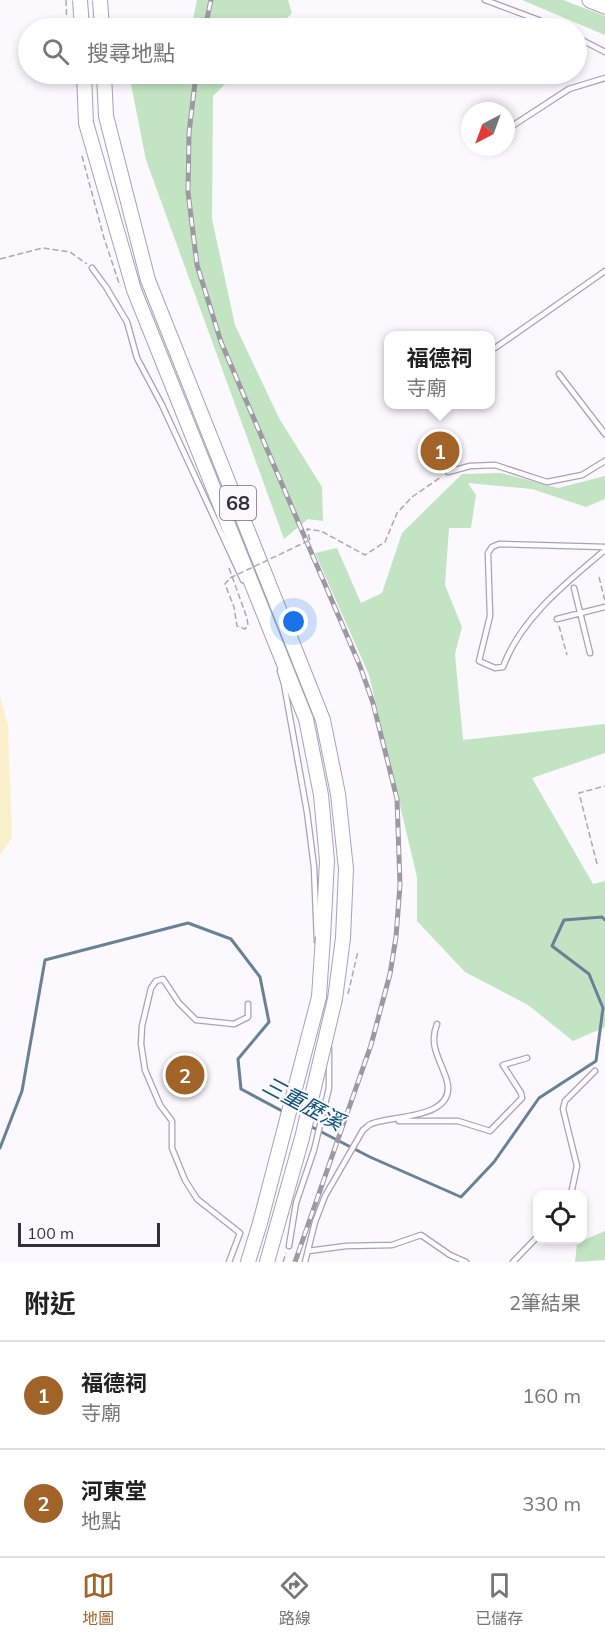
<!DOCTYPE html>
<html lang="zh-TW">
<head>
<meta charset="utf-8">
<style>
	body { margin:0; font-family:Mulish,"Noto Sans TC",sans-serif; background:#f6f6f6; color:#222 }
	.controls { position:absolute; right:18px; bottom:18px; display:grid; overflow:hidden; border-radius:12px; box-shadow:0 3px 9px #0003 }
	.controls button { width:54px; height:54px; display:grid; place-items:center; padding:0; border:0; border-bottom:2px solid #e0e0e0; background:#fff; color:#222; font:30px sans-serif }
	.compass { position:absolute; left:461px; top:102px; width:54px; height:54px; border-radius:50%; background:#fff; box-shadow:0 3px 9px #0003; rotate:221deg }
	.scale { position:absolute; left:18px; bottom:15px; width:142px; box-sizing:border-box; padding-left:6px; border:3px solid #352f3a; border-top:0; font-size:16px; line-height:21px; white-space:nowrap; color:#352f3a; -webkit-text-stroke:4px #fbf8fe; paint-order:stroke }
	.you { position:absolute; left:294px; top:622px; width:21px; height:21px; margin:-15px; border:4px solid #fff; border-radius:50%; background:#1a73e8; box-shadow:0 0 0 9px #1a73e833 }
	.badge { display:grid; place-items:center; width:39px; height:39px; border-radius:50%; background:#a16328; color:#fff; font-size:20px; font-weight:700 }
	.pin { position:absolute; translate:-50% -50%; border:3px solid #fff; box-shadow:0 2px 6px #0006 }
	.popup { position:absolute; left:384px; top:331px; width:111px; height:78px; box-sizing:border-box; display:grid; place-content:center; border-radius:12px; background:#fff; filter:drop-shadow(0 2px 4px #0005); font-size:20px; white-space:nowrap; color:#767676 }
	.popup b { font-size:22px; color:#222 }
	.popup::after { content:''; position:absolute; left:50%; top:100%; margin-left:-12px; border:12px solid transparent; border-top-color:#fff }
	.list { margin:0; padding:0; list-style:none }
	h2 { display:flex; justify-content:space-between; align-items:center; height:78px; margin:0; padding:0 24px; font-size:26px }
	h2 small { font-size:20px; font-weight:400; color:#767676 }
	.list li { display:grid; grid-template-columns:39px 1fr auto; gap:18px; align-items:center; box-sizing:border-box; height:108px; padding:0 24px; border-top:2px solid #e0e0e0 }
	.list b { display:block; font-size:22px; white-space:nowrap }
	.list p { margin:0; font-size:20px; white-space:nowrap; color:#767676 }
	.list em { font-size:20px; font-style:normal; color:#767676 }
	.icon { flex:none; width:33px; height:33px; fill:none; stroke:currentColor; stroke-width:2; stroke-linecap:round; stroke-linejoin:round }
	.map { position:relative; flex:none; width:605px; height:1262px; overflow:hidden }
	.search { position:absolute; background:#fff; box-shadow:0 3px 9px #0003; left:18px; right:18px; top:18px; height:66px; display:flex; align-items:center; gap:15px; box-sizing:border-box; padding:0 21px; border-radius:33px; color:#767676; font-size:22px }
	.sheet { height:294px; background:#fff }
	nav { display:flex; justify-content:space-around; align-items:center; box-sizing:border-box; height:84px; border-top:2px solid #e0e0e0; background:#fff; font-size:16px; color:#767676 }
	nav a { display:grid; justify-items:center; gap:3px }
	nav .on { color:#a16328 }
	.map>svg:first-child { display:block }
</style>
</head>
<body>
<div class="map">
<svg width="605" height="1262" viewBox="0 0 605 1262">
	<rect width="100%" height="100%" fill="#fbf8fe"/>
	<!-- green -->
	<path fill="#c3e4c3" d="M 197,0 L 288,0 L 292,13 L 277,28 L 191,28 Z
		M 522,0 L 563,0 L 605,16 L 605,35 Z
		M 129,74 L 235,74 L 213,96 L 212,219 L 235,325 L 279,418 L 322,487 L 323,521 L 308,519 L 284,539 L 146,160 Z
		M 501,473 L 558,488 L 605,476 L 605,499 L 586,507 L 532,489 L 468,483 L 476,495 L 471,528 L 449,528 L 445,585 L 462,627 L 455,654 L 463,740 L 605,724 L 605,753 L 532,778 L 593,884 L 605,881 L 605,1027 L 573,1041 L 528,1005 L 465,972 L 417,921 L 417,877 L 369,675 L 315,553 L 337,548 L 361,603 L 382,593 L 402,533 L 462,474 Z
		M 605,1231 L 605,1260 L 575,1262 L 577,1243 Z"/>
	<!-- sand -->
	<path fill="#faf0cb" d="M 0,695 L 8,727 L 12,838 L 0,855 Z"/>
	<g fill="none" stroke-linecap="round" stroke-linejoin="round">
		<!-- stream -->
		<path stroke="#688197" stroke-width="3" d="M 308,1125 L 370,1157 L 461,1197 L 494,1162 L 539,1098 L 596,1061 L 603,1008 L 589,974 L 552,946 L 564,920 L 602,917 L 605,920
			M 0,1148 L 22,1091 L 45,960 L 188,923 L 231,939 L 260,977 L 269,1022 L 238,1059 L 241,1089 L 284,1112"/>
	</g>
	<!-- building -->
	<path fill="#dcdaf7" stroke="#a3a1bd" stroke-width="1.5" d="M 438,446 L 446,452 L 442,457 L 434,450 Z
		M 182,1062 L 198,1070 L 189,1089 L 172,1080 Z"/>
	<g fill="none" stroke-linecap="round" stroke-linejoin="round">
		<defs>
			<path id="service" d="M 485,0 L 560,28
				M 576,37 L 605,52
				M 506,130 L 569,89 L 605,78
				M 92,268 L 106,287 L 127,322 L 137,358 L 162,405 L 243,580
				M 495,348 L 605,271
				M 559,374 L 605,434
				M 448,472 L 470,466 L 495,465 L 547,482 L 582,475 L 605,461
				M 605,547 L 499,544 L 492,547 L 488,553 L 490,616 L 479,661 L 495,668 L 503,667 C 521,618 566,583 605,550
				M 574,588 L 590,653
				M 557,619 L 605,607
				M 280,671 L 284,684 L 307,812 L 314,867 L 317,941
				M 399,1121 L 458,1121 L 490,1131 L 522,1098 L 521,1093 L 503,1065 L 527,1058
				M 571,1194 L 577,1166 L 563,1109 L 565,1101 L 595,1071
				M 289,1246 L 296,1203 L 314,1150 L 329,1088 L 329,1048
				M 308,1251 L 346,1246 L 392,1245 L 421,1235 L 450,1255 L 466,1262
				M 229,1262 L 240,1233 L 197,1199 L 185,1180 L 172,1148 L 172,1121 L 160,1105 L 145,1070 L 141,1044 L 142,1026 L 151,988 L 156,981 L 163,979 L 179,1003 L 196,1020 L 234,1024 L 248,1017 L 248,1004
				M 305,1262 L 315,1222 L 325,1196 L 363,1130 C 366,1128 368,1125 371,1124 C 390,1115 457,1120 447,1081 C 441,1060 428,1046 437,1024
				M 513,1262 L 538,1236"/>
			<path id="trunk" d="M 84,74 L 86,123 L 134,290 L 306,719 L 321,795 L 327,861 L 323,937
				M 104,74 L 106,116 L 148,280 L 323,720 L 338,794 L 346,869 L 343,938
				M 248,1262 L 260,1223
				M 267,1262 L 276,1230"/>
			<path id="motorway" d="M 590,0 L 605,6"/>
		</defs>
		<!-- service casing -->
		<use href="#service" stroke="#ac9fb9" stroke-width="7"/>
		<!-- trunk casing -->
		<use href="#trunk" stroke="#ac9fb9" stroke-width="16"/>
		<!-- motorway casing -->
		<use href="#motorway" stroke="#ac9fb9" stroke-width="17"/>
		<!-- path -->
		<path stroke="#aca8b0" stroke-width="1.5" stroke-dasharray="6 3" stroke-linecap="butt" d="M 66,0 L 67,28
			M 71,74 L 72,83
			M 82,156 L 104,238 L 120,286
			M 0,259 L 43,248 L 70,252 L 87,264
			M 443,458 L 448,463
			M 310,540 L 307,529 L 321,531 L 365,555 L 385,542 L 397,513 L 412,497 L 441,477
			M 229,568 L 247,618 L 248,625 L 245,629 L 237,626 L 234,607 L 225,584 L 230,578
			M 599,577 L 605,601
			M 559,626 L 567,655
			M 597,864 L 579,793 L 605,786
			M 348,994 L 358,951
			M 283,1262 L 286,1253"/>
		<!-- service -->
		<use href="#service" stroke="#fff" stroke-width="4.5"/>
		<!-- trunk -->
		<use href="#trunk" stroke="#fff" stroke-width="14"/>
		<!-- motorway -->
		<use href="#motorway" stroke="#fff" stroke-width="15"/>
		<defs>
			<path id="rail" d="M 205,28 L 211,0
				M 196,74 L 189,133 L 188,192 L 197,265 L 221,342 L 360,666 L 373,703 L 397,799 L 400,885 L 396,937 L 390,974 L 371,1045 L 295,1262"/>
		</defs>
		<!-- rail casing -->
		<use href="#rail" stroke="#9d98a1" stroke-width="5"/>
		<!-- rail -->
		<use href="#rail" stroke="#fbf8fe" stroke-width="3" stroke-dasharray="9" stroke-linecap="butt"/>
		<defs>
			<path id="trunk-bridge" d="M 80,0 L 82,28
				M 100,0 L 102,28
				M 260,1223 L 319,997 L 323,937
				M 276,1230 L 302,1138 L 335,999 L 343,938"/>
		</defs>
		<!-- trunk-bridge casing -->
		<use href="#trunk-bridge" stroke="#ac9fb9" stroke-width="16" stroke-linecap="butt"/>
		<!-- path-bridge -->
		<path stroke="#aca8b0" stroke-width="1.5" stroke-dasharray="6 3" stroke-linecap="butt" d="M 230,578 L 310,540"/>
		<!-- trunk-bridge -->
		<use href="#trunk-bridge" stroke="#fff" stroke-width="14"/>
	</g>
	<g text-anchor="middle" stroke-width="4.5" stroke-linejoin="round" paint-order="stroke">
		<!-- shield labels -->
		<rect fill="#fbf8fe" stroke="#706b75" stroke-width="1.5" x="220" y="486" width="36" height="34" rx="4.5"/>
		<g font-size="20" font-weight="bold" fill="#352f3a">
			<text x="238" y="510">68</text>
		</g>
		<!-- water labels -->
		<g font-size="22" font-style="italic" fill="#0e5377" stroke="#fbf8fe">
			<text transform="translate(303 1103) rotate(28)" y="8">三重歷溪</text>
		</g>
	</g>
</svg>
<div class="controls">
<button><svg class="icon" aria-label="locate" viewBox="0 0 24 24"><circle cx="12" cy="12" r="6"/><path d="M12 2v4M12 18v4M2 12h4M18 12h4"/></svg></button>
</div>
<svg class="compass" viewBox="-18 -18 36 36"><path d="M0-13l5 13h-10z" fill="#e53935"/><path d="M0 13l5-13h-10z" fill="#767676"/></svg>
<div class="scale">100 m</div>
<div class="you"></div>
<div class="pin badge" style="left:440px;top:451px">1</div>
<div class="popup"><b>福德祠</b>寺廟</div>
<div class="pin badge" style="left:185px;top:1075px">2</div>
<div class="search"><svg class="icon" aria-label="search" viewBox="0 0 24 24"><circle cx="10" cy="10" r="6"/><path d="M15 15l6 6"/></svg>搜尋地點</div>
</div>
<section class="sheet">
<h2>附近<small>2筆結果</small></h2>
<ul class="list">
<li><span class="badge">1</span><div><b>福德祠</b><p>寺廟</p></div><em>160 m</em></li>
<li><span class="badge">2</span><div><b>河東堂</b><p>地點</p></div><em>330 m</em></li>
</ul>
</section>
<nav>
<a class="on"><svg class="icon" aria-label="map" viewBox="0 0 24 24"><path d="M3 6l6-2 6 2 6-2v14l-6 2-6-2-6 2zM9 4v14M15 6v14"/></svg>地圖</a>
<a><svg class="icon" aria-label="directions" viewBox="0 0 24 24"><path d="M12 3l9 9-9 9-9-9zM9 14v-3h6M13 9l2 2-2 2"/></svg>路線</a>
<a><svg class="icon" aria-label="saved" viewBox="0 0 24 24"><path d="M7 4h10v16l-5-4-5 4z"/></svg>已儲存</a>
</nav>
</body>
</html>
